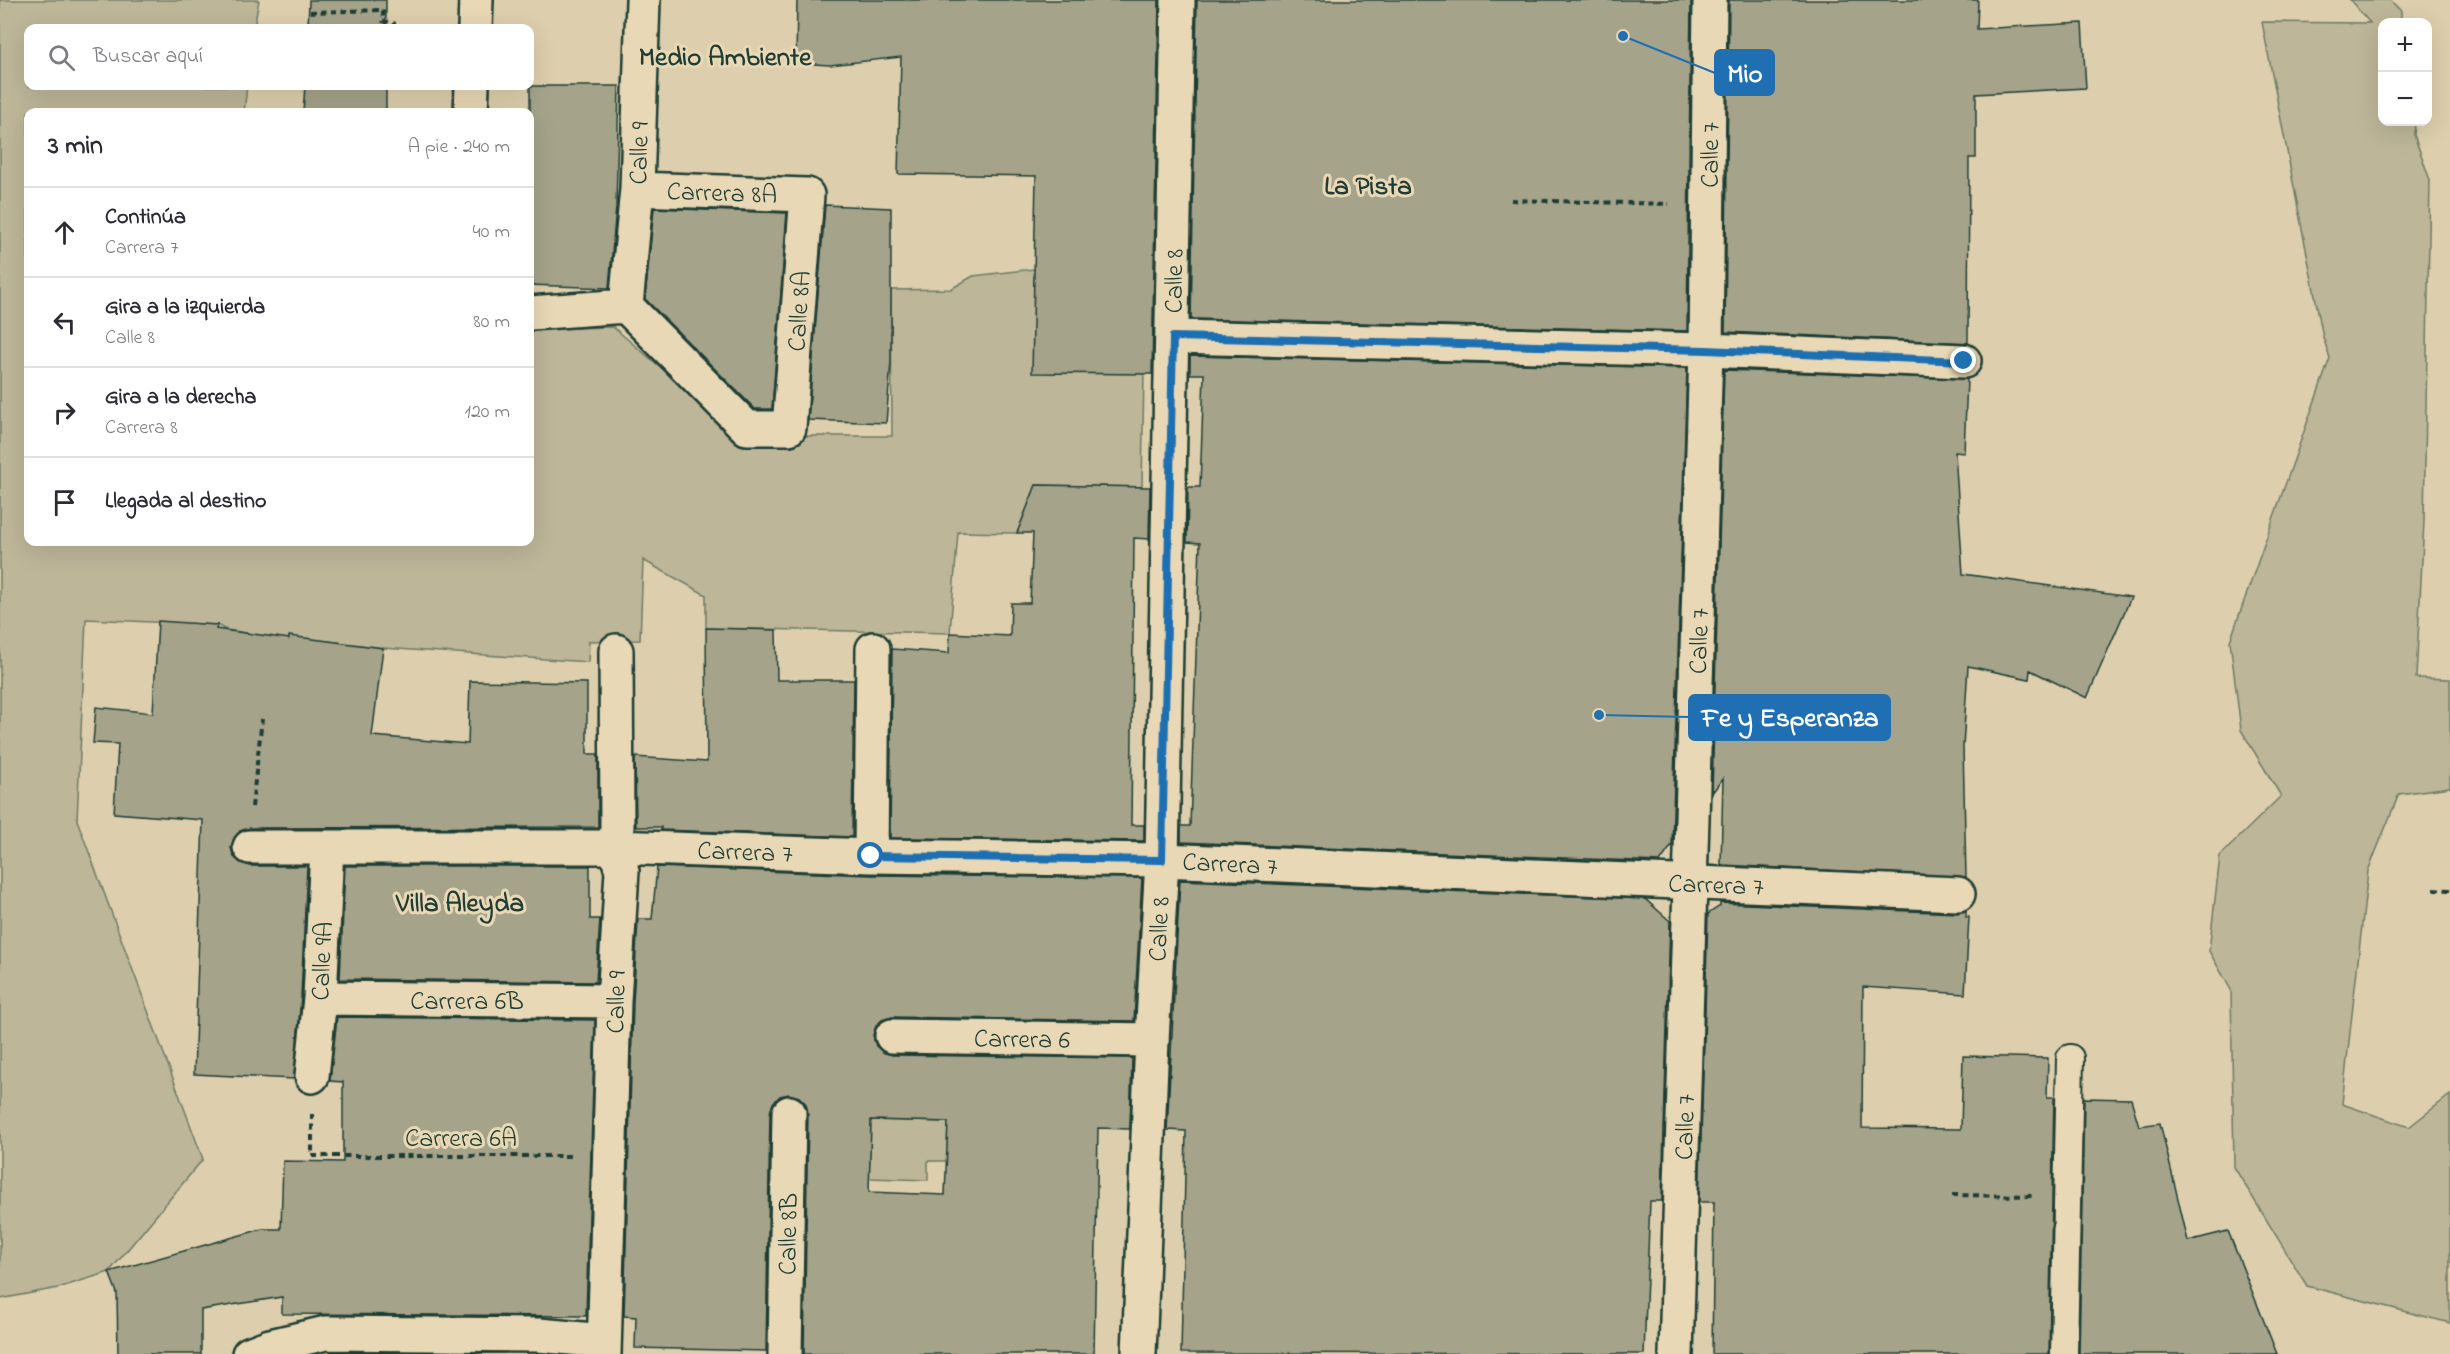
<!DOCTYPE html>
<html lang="es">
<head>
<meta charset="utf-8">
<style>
	body { margin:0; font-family:"Indie Flower",sans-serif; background:#f2f2f3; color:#2b2b33 }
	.controls { position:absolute; right:18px; top:18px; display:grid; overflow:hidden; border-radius:12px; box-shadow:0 6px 24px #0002 }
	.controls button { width:54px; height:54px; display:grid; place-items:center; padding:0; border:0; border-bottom:2px solid #e1e1e2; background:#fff; color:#2b2b33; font:30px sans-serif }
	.stop { position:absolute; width:18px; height:18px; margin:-14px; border:4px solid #1f6fb2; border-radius:50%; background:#fff }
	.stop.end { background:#1f6fb2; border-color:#fff; box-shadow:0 2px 6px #0008 }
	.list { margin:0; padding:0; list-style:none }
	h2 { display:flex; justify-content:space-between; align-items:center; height:78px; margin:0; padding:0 24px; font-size:26px }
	h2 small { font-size:20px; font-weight:400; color:#7c7c81 }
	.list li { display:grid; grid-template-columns:39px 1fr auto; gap:18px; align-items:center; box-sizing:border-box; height:90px; padding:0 24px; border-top:2px solid #e1e1e2 }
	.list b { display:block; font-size:22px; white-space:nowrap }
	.list p { margin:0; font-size:20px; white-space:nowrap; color:#7c7c81 }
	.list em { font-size:20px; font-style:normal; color:#7c7c81 }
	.icon { flex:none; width:33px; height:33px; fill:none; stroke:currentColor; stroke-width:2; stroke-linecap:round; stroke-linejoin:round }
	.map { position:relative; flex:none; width:2450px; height:1354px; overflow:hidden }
	.search { position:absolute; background:#fff; box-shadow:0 6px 24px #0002; left:24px; top:24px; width:510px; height:66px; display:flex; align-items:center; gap:15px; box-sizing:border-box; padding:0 21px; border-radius:12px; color:#7c7c81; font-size:22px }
	.panel { position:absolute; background:#fff; box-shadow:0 6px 24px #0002; left:24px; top:108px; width:510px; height:438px; border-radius:12px }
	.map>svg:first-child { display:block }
</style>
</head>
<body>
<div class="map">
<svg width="2450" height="1354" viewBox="0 0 2450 1354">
	<rect width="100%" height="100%" fill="#ddcfad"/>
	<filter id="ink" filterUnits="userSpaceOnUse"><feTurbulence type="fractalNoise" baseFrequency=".0167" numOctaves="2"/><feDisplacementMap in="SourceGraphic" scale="12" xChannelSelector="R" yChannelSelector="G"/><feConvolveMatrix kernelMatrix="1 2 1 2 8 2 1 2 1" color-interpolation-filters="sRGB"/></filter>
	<g filter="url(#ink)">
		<!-- green -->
		<path fill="#bdb699" stroke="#6e7a66" stroke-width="1.5" d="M 0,0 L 259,0 L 254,28 L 28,28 L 28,86 L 247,86 L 244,112 L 28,112 L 28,542 L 530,542 L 530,329 L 613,327 L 742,436 L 892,436 L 891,290 L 951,289 L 973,276 L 1034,269 L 1144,373 L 1142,487 L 1036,485 L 1017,533 L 958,532 L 950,633 L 706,628 L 706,595 L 643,560 L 640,640 L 589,641 L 588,662 L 383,648 L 290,636 L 289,639 L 226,630 L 217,625 L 86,619 L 77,820 L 203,1159 L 109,1272 L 58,1288 L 0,1299 Z
			M 2350,0 L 2390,0 L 2401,11 L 2401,22 L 2382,22 L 2382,122 L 2415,122 L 2414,135 L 2430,180 L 2424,521 L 2416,678 L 2450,679 L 2450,787 L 2399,794 L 2368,871 L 2342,1104 L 2409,1127 L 2450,1095 L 2450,1323 L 2307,1286 L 2234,1167 L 2231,990 L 2209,951 L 2220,856 L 2281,796 L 2241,730 L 2230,641 L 2330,358 L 2323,337 L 2262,22 L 2370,23 Z
			M 871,1120 L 948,1122 L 947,1161 L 928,1161 L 928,1180 L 869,1178 Z"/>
		<!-- building -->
		<path fill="#a5a38a" stroke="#1f3d34" stroke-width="1.5" fill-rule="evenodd" d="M 309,0 L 386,0 L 386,28 L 308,28 Z
			M 797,0 L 1159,0 L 1152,374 L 1032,373 L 1036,176 L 898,174 L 901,57 L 830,65 L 796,63 Z
			M 1197,0 L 1691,0 L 1687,331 L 1191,319 Z
			M 1729,0 L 1978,0 L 1977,29 L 2082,23 L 2086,88 L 1976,94 L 1976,158 L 1969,158 L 1968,343 L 1725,332 Z
			M 305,86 L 386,86 L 386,112 L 303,112 Z
			M 530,86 L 619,86 L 616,207 L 609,288 L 530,285 Z
			M 825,205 L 891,208 L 891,362 L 886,423 L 808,420 Z
			M 654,208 L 787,213 L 772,409 L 755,409 L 645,299 Z
			M 1190,356 L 1687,368 L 1672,845 L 1660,862 L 1181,842 L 1181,826 L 1190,826 L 1200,543 L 1187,542 L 1188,487 L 1200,487 L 1204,374 L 1190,374 Z
			M 1724,370 L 1967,379 L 1964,453 L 1955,452 L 1963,574 L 2131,597 L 2087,698 L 2030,670 L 2029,679 L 1968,666 L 1963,747 L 1966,877 L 1721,865 L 1723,778 L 1712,793 Z
			M 1036,485 L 1150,487 L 1149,539 L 1134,538 L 1131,825 L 1144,825 L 1144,841 L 890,838 L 892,649 L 949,653 L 950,633 L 1010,636 L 1011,603 L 1030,603 L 1033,533 L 1017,533 Z
			M 158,621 L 217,625 L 216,629 L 289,639 L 289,636 L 383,648 L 372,736 L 468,744 L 470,681 L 587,683 L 587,754 L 598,754 L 598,827 L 250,828 L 240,831 L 234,838 L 231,848 L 234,857 L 241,863 L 250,866 L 307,866 L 301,997 L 294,1079 L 194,1074 L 203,820 L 114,813 L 118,744 L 93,743 L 96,707 L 153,713 Z
			M 706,628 L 776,630 L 777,680 L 854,680 L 852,837 L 661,830 L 661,827 L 636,827 L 635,757 L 707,762 Z
			M 345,866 L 590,866 L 590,919 L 600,919 L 596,982 L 340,979 Z
			M 657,867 L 871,875 L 1142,878 L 1134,1021 L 892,1017 L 882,1020 L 876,1026 L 873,1035 L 876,1046 L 883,1052 L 892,1055 L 1132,1058 L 1130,1129 L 1098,1128 L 1094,1354 L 804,1354 L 808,1113 L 806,1104 L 799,1097 L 789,1094 L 780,1096 L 773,1103 L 770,1113 L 766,1351 L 635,1348 L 636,1317 L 624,1316 L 633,1002 L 638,919 L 652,919 ZM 871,1120 L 948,1122 L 945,1195 L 869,1192 Z
			M 1180,880 L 1645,899 L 1670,921 L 1662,1201 L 1650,1201 L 1644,1354 L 1181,1353 L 1186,1131 L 1167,1130 Z
			M 1720,903 L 1957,913 L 1966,911 L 1966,917 L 1969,917 L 1965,994 L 1863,987 L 1862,1128 L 1961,1129 L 1963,1056 L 2048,1058 L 2047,1097 L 2054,1097 L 2049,1354 L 1712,1354 L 1714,1202 L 1699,1202 L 1708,914 L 1720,906 Z
			M 337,1017 L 595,1020 L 586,1316 L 282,1314 L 282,1297 L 201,1310 L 201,1354 L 118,1354 L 117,1293 L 109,1272 L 262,1229 L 281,1229 L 283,1161 L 343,1162 L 343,1082 L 330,1081 Z
			M 2084,1098 L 2131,1099 L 2139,1126 L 2160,1123 L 2188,1241 L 2228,1231 L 2277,1354 L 2079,1354 Z
			M 331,1352 L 506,1353 L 331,1354 Z"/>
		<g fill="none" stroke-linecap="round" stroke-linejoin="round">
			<defs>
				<path id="lane" d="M 2064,1354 L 2070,1058"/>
				<path id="street" d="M 475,28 L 476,0
					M 471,112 L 472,86
					M 626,306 L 747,428 L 789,428 L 807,195 L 637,189
					M 626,306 L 637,189 L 643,0
					M 530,313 L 626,306
					M 1173,337 L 1706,350 L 1964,361
					M 250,847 L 615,847 L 871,856 L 1162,860 L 1958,894
					M 871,856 L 873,649
					M 320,998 L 614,1001
					M 892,1036 L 1152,1040
					M 312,1076 L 320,998 L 327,847
					M 249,1354 L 270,1346 L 326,1333 L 539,1335 L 604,1341
					M 604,1354 L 614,1001 L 622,871 L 615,847 L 617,827 L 616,651
					M 785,1354 L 789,1113"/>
				<path id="secondary" d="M 1139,1354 L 1152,1040 L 1162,860 L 1178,0
					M 1676,1354 L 1706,350 L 1710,0"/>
			</defs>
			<!-- lane casing -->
			<use href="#lane" stroke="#1f3d34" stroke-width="30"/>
			<!-- street casing -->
			<use href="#street" stroke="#1f3d34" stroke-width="38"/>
			<!-- secondary casing -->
			<use href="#secondary" stroke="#1f3d34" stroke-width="38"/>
			<!-- path -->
			<path stroke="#1f3d34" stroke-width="4" stroke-dasharray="6 4.5" stroke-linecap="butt" d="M 310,12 L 383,10 L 383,21 L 394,23 L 394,28
				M 1511,200 L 1669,204
				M 252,807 L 262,719
				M 2434,889 L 2450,890
				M 312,1114 L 312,1156 L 571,1156
				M 1952,1195 L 2033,1196"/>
			<!-- lane -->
			<use href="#lane" stroke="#e9d8b5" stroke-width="26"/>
			<!-- street -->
			<use href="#street" stroke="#e9d8b5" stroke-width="33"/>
			<!-- secondary -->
			<use href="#secondary" stroke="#e9d8b5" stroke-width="33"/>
		</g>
	</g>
	<g fill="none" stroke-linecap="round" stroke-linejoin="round" filter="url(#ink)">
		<!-- route -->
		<path stroke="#1f6fb2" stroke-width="8" d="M 871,856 L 1162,860 L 1173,337 L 1706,350 L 1964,361"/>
	</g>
	<g text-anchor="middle" stroke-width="6" stroke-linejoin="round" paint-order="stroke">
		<!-- street labels -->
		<g font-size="26" fill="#1f3d34" stroke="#e9d8b5">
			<text transform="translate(638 153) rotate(-88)" y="9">Calle 9</text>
			<text transform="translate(1709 155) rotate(-89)" y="9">Calle 7</text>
			<text transform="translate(722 192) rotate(2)" y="9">Carrera 8A</text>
			<text transform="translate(1173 281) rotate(-89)" y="9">Calle 8</text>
			<text transform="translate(798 311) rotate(-86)" y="9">Calle 8A</text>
			<text transform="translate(1698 641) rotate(-88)" y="9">Calle 7</text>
			<text transform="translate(745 851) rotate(2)" y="9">Carrera 7</text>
			<text transform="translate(1230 863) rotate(3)" y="9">Carrera 7</text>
			<text transform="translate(1716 884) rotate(2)" y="9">Carrera 7</text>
			<text transform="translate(1158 929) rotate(-87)" y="9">Calle 8</text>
			<text transform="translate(321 961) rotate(-87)" y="9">Calle 9A</text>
			<text x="467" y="1009">Carrera 6B</text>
			<text transform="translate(615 1002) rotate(-88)" y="9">Calle 9</text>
			<text transform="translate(1022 1038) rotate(1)" y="9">Carrera 6</text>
			<text transform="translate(1684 1127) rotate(-88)" y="9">Calle 7</text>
			<text x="461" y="1146">Carrera 6A</text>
			<text transform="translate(787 1234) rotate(-89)" y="9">Calle 8B</text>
		</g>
		<!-- neighbourhood labels -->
		<g font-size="27" font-weight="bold" fill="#1f3d34" stroke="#e9d8b5">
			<text x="725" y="65">Medio Ambiente</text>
			<text x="1368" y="194">La Pista</text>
			<text x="460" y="911">Villa Aleyda</text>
		</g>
	</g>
	<!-- callouts -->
	<path fill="none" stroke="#1f6fb2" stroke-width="2" d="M1623 36L1715 73M1599 715L1689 717"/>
	<g fill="#1f6fb2" stroke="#e9d8b5" stroke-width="2">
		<circle cx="1623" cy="36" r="6"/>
		<circle cx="1599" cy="715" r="6"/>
	</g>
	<g fill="#1f6fb2" stroke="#1f6fb2" stroke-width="2">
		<rect x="1715" y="50" width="59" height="45" rx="6"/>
		<rect x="1689" y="695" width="201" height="45" rx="6"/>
	</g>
	<g font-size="27" text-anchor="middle" font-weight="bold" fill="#fff">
		<text x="1745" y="82">Mio</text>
		<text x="1790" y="726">Fe y Esperanza</text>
	</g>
</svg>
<div class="controls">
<button>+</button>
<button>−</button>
</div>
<div class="stop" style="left:871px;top:856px"></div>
<div class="stop end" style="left:1964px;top:361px"></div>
<div class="search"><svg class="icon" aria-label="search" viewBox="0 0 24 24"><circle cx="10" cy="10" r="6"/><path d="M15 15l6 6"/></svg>Buscar aquí</div>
<section class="panel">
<h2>3 min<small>A pie · 240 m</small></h2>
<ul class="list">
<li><svg class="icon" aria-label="ahead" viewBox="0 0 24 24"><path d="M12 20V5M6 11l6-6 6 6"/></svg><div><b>Continúa</b><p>Carrera 7</p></div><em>40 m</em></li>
<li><svg class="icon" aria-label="left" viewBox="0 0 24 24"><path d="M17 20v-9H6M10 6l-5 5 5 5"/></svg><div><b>Gira a la izquierda</b><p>Calle 8</p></div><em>80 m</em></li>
<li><svg class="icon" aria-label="right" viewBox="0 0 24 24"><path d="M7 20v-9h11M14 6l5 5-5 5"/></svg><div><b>Gira a la derecha</b><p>Carrera 8</p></div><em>120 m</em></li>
<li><svg class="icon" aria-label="arrive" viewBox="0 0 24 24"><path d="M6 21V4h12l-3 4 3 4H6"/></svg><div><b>Llegada al destino</b></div></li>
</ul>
</section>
</div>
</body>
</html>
